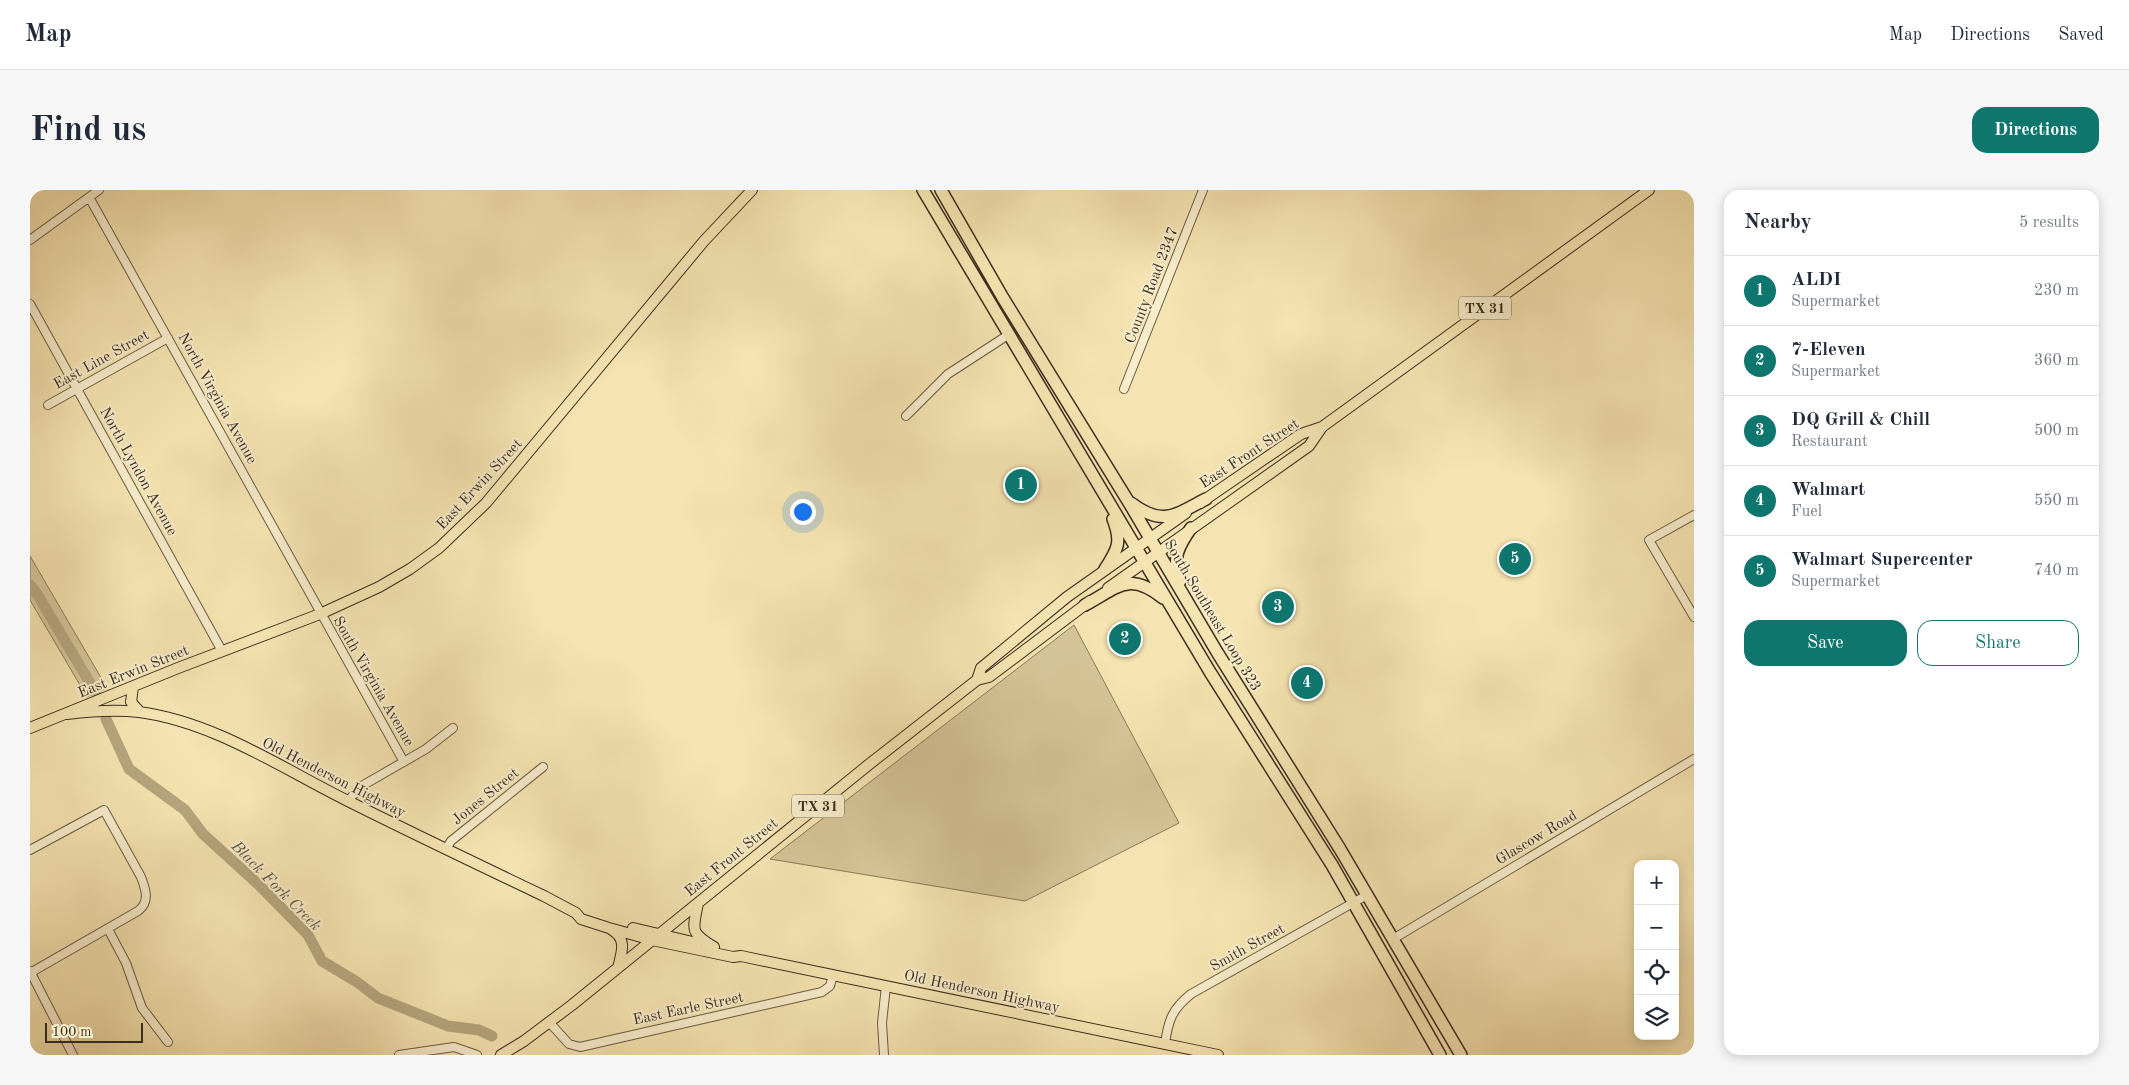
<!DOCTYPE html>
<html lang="en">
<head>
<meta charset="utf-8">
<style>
	body { margin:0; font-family:"Old Standard TT",serif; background:#f6f6f7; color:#1f2937 }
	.controls { position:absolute; right:15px; bottom:15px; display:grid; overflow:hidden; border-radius:10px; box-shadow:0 2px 12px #0003 }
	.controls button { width:45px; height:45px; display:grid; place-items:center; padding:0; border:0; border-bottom:1px solid #e0e1e3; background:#fff; color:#1f2937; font:25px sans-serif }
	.scale { position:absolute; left:15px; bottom:12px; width:98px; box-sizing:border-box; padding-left:5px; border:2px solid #3c2d1d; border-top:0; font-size:14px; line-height:18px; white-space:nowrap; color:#3c2d1d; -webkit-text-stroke:4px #f8edcc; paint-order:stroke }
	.you { position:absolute; left:772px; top:321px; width:18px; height:18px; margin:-12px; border:4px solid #fff; border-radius:50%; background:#1a73e8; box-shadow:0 0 0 8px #1a73e833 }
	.badge { display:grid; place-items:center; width:32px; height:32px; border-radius:50%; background:#0f766e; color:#fff; font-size:16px; font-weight:700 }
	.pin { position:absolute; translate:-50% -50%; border:2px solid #fff; box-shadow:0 1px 5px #0006 }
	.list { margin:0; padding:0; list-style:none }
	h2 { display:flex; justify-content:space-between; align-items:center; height:65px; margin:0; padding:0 20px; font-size:21px }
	h2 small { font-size:16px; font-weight:400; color:#747a83 }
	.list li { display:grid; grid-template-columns:32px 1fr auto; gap:15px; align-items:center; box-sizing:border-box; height:70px; padding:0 20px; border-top:1px solid #e0e1e3 }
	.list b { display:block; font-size:19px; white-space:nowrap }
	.list p { margin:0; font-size:16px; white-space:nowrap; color:#747a83 }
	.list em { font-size:16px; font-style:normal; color:#747a83 }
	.actions { display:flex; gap:10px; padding:15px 20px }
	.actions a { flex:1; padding:11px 0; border:1px solid #0f766e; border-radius:15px; text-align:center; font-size:18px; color:#0f766e }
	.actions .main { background:#0f766e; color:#fff }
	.icon { flex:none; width:28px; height:28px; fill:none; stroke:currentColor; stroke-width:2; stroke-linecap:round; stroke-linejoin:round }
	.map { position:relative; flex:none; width:1664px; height:865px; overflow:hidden; border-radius:15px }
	header { display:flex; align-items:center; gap:30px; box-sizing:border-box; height:70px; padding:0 25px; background:#fff; border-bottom:1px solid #e0e1e3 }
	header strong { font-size:24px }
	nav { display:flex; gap:28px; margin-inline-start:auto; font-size:18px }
	.intro { display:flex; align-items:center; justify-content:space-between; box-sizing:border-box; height:120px; padding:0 30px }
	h1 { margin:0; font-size:35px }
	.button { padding:12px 22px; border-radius:15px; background:#0f766e; color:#fff; font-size:18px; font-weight:700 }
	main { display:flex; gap:30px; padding:0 30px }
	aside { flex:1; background:#fff; border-radius:15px; box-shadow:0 2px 12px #0003 }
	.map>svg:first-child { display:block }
</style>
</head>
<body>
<header>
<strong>Map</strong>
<nav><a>Map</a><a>Directions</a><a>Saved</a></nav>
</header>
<div class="intro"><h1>Find us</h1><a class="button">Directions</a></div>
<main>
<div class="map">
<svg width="1664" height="865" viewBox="0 0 1664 865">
	<rect width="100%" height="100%" fill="#f5e4b1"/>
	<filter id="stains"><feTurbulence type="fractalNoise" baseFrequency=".004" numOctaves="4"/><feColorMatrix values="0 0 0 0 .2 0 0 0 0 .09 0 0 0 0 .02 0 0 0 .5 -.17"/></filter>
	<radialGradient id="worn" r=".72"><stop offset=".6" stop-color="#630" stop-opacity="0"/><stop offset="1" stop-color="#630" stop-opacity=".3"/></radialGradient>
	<!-- green -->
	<path fill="#d6c598" stroke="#89795a" d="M 0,366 L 77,498 L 57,507 L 0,410 Z
		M 1044,435 L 1149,633 L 995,711 L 740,669 Z"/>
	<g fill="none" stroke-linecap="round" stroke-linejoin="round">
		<!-- river -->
		<path stroke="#b6a67f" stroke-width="11" d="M 0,395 L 7,404 L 66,503
			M 76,529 L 99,579 L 155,620 L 173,644 L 229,695 L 278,745 L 292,771 L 327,792 L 348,808 L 418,836 L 449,840 L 462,846"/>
		<defs>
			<path id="minor" d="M 59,7 L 374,572
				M 0,50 L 69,0
				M 0,114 L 192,461
				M 1094,199 L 1173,0
				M 18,215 L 138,148
				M 876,226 L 918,184 L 978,145
				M 1664,325 L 1619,350 L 1664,427
				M 318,611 L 330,597 L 396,559 L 423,538
				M 416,659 L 421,651 L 513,577
				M 0,660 L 74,620 L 111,687 C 116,700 120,712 108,721 L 0,783
				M 78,739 L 96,773 L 112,818 L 138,852
				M 1363,749 L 1664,569
				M 0,781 L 43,865
				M 519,832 L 539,854 L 550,857 L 792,802 L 800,796 L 803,785
				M 1135,854 C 1138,831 1142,819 1161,804 L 1337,705
				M 369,865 L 424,857 L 447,865
				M 854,865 L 852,833 L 856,796"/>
			<path id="major" d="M 1170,313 L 1271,244 L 1292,237 L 1619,0
				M 1078,398 L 1279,256 L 1292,237
				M 947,490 L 951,478 L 1037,407 L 1156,323
				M 103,497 L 101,512 L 110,522
				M 37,524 C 61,521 84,519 109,522 C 185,532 253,579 320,612 C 384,644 449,675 514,706 L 546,723 L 551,729 L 579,738 L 622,750 L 703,767 L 711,766 L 1188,865
				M 0,538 L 148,478 L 290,424 L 349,397 L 380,379 L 409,358 L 456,313 L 674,51 L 722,0
				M 668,713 C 663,740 659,742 684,757
				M 603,738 L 667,753
				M 582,740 C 598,749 591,764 588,778
				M 471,865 L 494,851 L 542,815 L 837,576 L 947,490 L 959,487 L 1060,411"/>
			<path id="highway" d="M 893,0 L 1180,482 L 1302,675 L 1410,865
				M 911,0 L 973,108 L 1098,311 L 1187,462 L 1310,659 L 1431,865
				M 1101,313 C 1133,337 1145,325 1176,309
				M 1075,379 C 1088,359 1092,352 1083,329
				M 1150,391 C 1142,367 1148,357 1161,338
				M 1055,415 C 1088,397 1099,381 1133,408"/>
		</defs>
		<!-- minor casing -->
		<use href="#minor" stroke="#6a5b42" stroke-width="10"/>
		<!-- major casing -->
		<use href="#major" stroke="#3c2d1d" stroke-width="12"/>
		<!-- highway casing -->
		<use href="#highway" stroke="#3c2d1d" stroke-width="14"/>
		<!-- minor -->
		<use href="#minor" stroke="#f8edcc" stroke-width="8"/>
		<!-- major -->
		<use href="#major" stroke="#f5e4b1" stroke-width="10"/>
		<!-- highway -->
		<use href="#highway" stroke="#f5e4b1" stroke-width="11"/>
	</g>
	<g text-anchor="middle" stroke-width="4" stroke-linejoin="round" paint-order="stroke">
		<!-- shield labels -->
		<g fill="#f8edcc" stroke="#746752" stroke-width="1">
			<rect x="1429" y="106.5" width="52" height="23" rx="4"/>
			<rect x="762" y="604.5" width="52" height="23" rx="4"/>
		</g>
		<g font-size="14" font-weight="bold" fill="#3c2d1d">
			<text x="1455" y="123">TX 31</text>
			<text x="788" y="621">TX 31</text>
		</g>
		<!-- street labels -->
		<g font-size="15" fill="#3c2d1d" stroke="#f8edcc">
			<text transform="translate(1121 95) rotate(-69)" y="5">County Road 2347</text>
			<text transform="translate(71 169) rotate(-29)" y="5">East Line Street</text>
			<text transform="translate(188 208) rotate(61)" y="5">North Virginia Avenue</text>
			<text transform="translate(1219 263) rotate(-33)" y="5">East Front Street</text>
			<text transform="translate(109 281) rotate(61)" y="5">North Lyndon Avenue</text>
			<text transform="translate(449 294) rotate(-47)" y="5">East Erwin Street</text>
			<text transform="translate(1183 425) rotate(59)" y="5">South Southeast Loop 323</text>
			<text transform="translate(103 481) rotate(-22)" y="5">East Erwin Street</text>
			<text transform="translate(344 491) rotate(60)" y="5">South Virginia Avenue</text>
			<text transform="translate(304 587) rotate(27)" y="5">Old Henderson Highway</text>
			<text transform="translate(455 606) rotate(-39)" y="5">Jones Street</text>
			<text transform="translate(1506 647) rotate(-31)" y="5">Glascow Road</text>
			<text transform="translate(701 667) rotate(-39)" y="5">East Front Street</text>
			<text transform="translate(1217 757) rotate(-29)" y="5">Smith Street</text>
			<text transform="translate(952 801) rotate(12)" y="5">Old Henderson Highway</text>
			<text transform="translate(658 818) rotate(-12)" y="5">East Earle Street</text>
		</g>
		<!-- water labels -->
		<g font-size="16" font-style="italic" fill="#61513a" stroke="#f8edcc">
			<text transform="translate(247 695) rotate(45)" y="6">Black Fork Creek</text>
		</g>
	</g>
	<rect width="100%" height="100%" filter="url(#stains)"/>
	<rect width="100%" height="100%" fill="url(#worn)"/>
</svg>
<div class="controls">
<button>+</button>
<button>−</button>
<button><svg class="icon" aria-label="locate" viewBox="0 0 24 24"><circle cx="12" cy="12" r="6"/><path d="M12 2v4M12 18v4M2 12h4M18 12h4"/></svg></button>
<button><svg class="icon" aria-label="layers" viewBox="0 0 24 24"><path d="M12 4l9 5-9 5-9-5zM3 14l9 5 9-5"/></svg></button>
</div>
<div class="scale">100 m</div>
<div class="you"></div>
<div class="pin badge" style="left:991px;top:295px">1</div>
<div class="pin badge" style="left:1095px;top:449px">2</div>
<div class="pin badge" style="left:1248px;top:417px">3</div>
<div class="pin badge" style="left:1277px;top:493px">4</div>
<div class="pin badge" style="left:1485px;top:369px">5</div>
</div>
<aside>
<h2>Nearby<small>5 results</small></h2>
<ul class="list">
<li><span class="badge">1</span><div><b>ALDI</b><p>Supermarket</p></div><em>230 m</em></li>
<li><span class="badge">2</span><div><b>7-Eleven</b><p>Supermarket</p></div><em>360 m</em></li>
<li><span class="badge">3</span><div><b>DQ Grill &amp; Chill</b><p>Restaurant</p></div><em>500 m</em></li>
<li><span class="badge">4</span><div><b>Walmart</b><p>Fuel</p></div><em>550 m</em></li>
<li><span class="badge">5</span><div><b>Walmart Supercenter</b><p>Supermarket</p></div><em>740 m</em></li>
</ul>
<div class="actions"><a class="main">Save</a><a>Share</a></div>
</aside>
</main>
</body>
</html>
